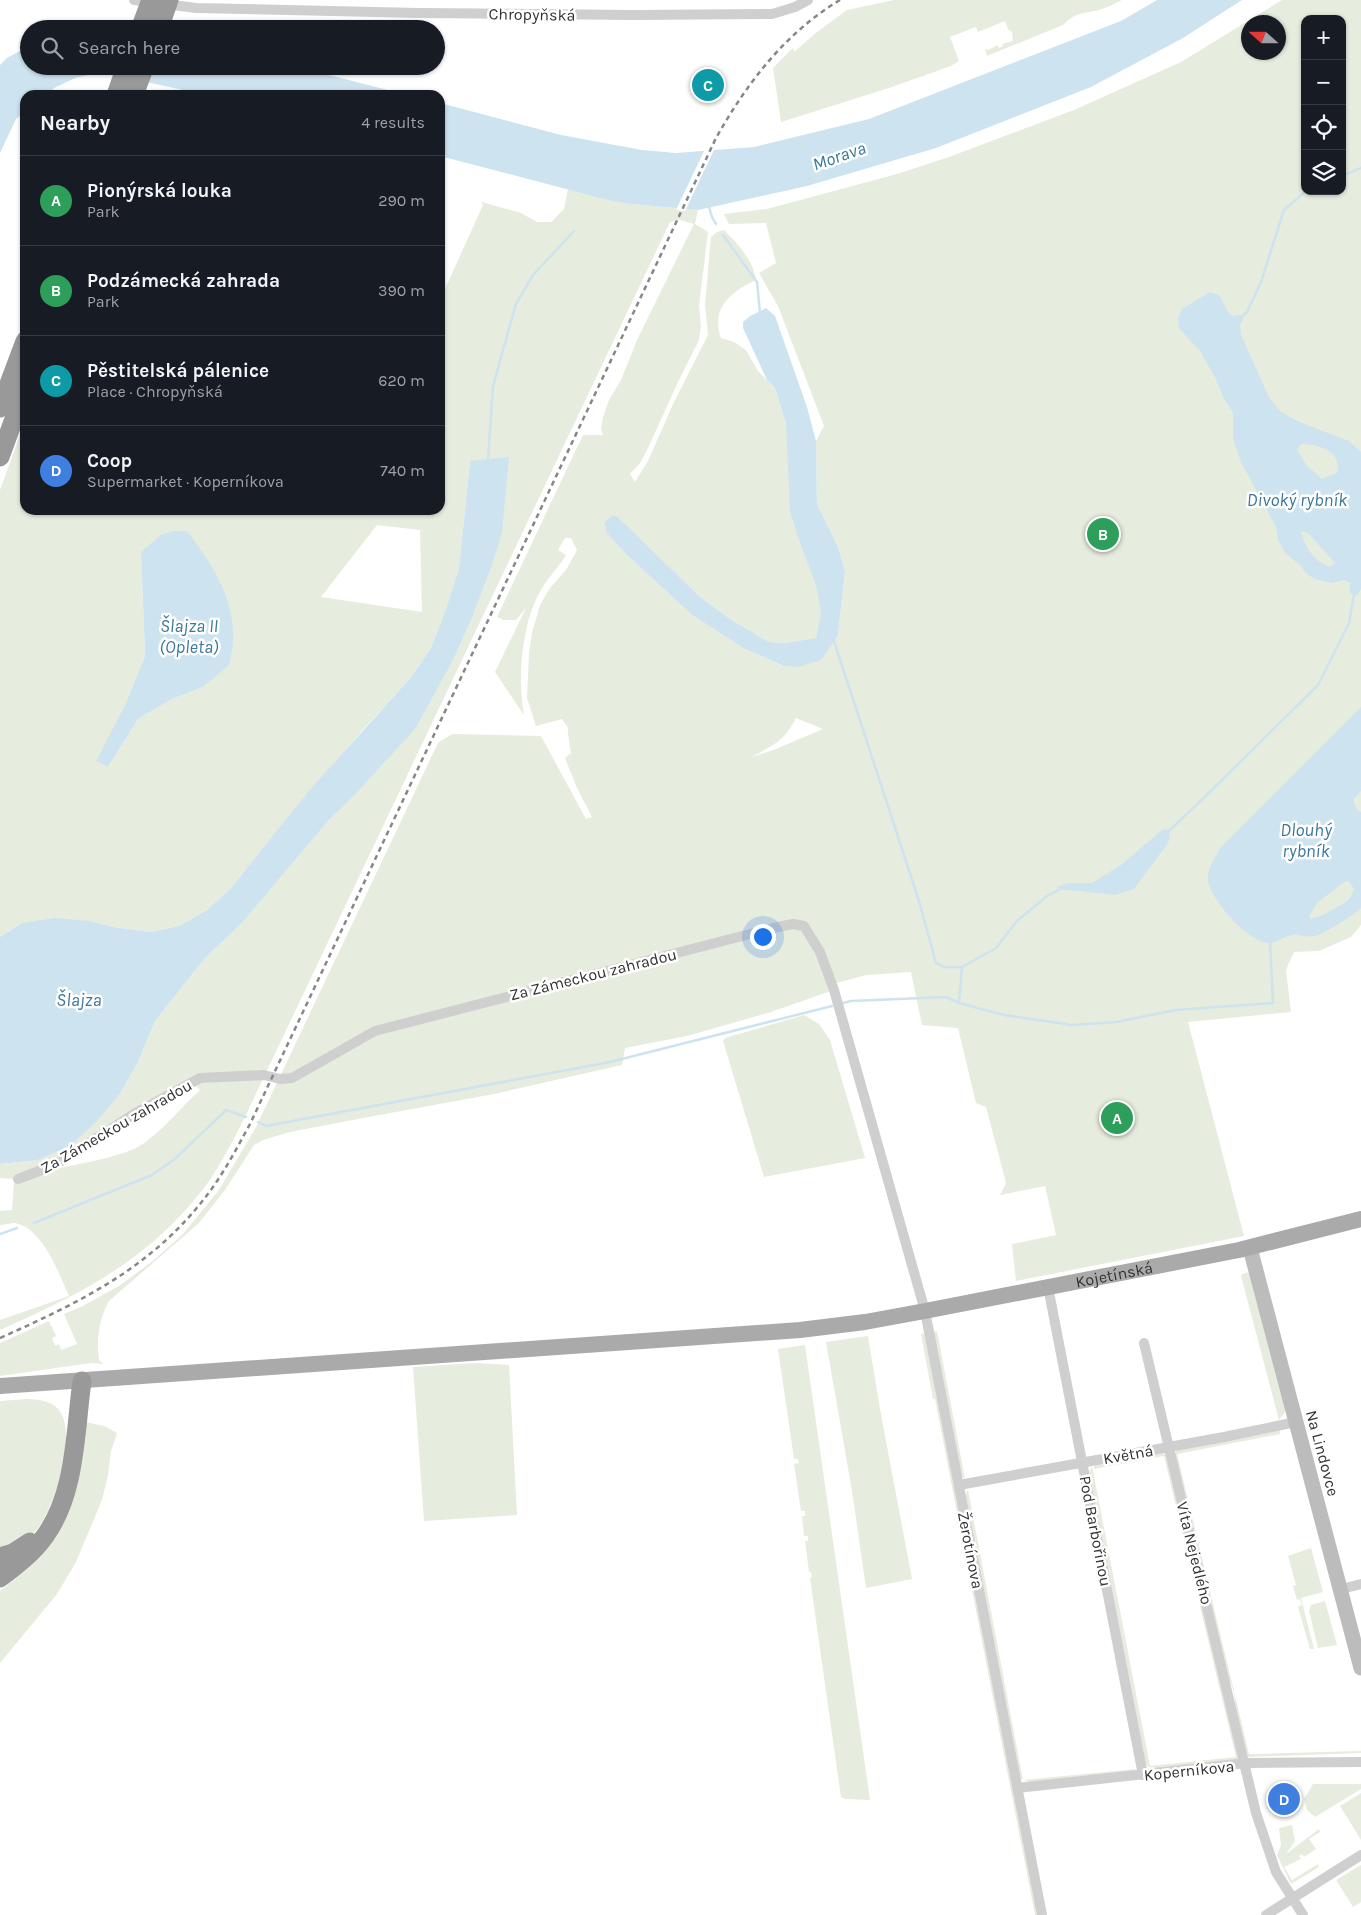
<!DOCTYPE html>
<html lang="en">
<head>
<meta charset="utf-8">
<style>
	body { margin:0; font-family:Karla,sans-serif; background:#20242c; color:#f1f3f6 }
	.controls { position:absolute; right:15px; top:15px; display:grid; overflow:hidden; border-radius:10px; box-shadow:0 1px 4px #0004 }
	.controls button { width:45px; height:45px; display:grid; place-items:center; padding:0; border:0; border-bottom:1px solid #363941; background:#171b24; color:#f1f3f6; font:25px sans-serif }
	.compass { position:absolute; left:1241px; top:15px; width:45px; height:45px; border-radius:50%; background:#171b24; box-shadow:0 1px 4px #0004; rotate:291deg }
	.you { position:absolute; left:762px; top:936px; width:18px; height:18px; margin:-12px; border:4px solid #fff; border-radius:50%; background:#1a73e8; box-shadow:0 0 0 8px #1a73e833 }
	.badge { display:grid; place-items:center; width:32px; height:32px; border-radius:50%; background:#0b8043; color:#fff; font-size:16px; font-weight:700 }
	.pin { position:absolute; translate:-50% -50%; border:2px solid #fff; box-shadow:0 1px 5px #0006 }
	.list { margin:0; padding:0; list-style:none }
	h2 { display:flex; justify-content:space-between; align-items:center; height:65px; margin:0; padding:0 20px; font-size:21px }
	h2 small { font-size:16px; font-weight:400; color:#9ea1a6 }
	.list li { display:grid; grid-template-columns:32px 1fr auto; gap:15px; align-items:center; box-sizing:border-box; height:90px; padding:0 20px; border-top:1px solid #363941 }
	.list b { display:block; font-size:19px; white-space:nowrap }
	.list p { margin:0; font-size:16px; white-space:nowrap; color:#9ea1a6 }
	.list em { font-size:16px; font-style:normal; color:#9ea1a6 }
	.icon { flex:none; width:28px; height:28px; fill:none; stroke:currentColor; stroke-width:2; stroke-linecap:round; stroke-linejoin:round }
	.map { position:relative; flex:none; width:1361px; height:1915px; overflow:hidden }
	.search { position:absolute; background:#171b24; box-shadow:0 1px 4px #0004; left:20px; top:20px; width:425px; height:55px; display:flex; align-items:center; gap:12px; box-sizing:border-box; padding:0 18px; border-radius:28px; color:#9ea1a6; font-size:19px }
	.panel { position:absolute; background:#171b24; box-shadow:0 1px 4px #0004; left:20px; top:90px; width:425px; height:425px; border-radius:15px }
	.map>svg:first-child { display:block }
</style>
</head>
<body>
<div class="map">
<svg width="1361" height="1915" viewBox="0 0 1361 1915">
	<rect width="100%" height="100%" fill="#fff"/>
	<!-- green -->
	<path fill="#e6ecde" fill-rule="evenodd" d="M 894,0 L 1122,0 C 1115,3 1107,8 1099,10 C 1083,14 1076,12 1063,25 L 987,56 L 985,49 L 988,50 L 998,45 L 999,48 L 1003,46 L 1002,44 L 1013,41 L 1012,32 L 1008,29 L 1005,21 L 978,32 L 976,27 L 950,37 L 959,61 L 951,66 L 889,88 L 781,122 L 773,68 L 793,48 L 794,52 L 817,32 L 847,10 Z
		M 1282,0 L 1361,0 L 1361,925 L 1351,937 L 1319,951 L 1294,952 L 1286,970 L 1291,1012 L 1188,1022 L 1244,1236 L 1016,1281 L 1012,1244 L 1056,1235 L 1045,1186 L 1000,1195 L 1006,1183 L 986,1107 L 976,1103 L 958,1028 L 922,1025 L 911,972 L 866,975 L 837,983 L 828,992 L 771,1012 L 687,1036 L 625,1048 L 622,1065 L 494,1094 L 363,1118 L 290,1132 L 263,1140 L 254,1145 L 225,1190 L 199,1223 L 109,1301 C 99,1319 96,1340 99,1360 L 103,1364 L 91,1363 L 0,1376 L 0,1343 L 49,1321 L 56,1336 L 52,1338 L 55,1346 L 59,1344 L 61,1350 L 77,1344 L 64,1314 L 83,1306 L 119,1286 L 154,1260 L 183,1234 L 219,1190 L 256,1127 L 438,743 L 452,734 L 541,736 L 586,819 L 592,817 L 577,788 L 565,758 L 571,753 L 568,734 L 568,728 L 562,719 L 536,726 L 527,698 L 529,653 L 532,633 L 540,605 L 550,588 L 566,570 L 577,550 L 571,538 L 565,538 L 558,550 L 566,555 C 559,567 548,577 541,590 C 522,622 517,678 524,715 L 495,672 L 526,608 L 516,620 L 503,620 L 497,617 L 583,435 L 603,435 L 601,429 L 603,417 L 609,400 L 621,380 L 637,340 L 694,224 L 680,220 L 670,222 L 243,1121 C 232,1142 221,1164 207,1184 C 151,1259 83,1293 0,1330 L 0,1320 L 69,1296 C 59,1274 43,1228 15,1223 C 11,1223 4,1225 0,1225 L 0,1211 L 12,1210 L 14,1181 L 14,1179 L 0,1178 L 0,1164 L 38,1160 L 70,1146 L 119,1095 L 138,1062 L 155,1021 L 205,958 L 241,924 L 329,820 L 386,761 L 454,658 L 472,618 L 490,571 L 470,461 L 459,568 L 446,609 L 431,648 L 412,676 L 361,732 L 255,858 L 231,888 L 207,910 L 179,926 L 151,932 L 113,927 L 90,921 L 22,923 L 0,937 L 0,490 L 25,421 L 25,510 L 440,510 L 440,300 L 483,205 L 482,202 L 521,213 L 537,222 L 551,222 L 564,209 L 568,189 L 631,204 L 698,210 L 695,224 L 708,232 L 699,306 L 701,326 L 699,340 L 679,380 L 647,450 L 640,463 L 630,474 L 635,482 L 648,461 L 674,402 L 708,335 L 705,305 L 711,237 L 717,232 L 724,230 C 737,243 754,261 756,280 C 732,291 710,308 721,338 L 734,342 L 746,350 L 758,371 L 775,388 L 786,425 L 821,592 L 821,615 L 816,638 L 785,643 L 769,642 L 730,619 L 699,596 L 619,518 L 604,523 L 607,532 L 628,556 L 692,615 L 743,648 L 784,666 L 838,635 L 845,571 L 838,547 L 817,504 L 816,441 L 824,426 L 778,306 L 759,273 L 776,263 L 766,223 L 729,224 L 724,214 L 767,209 L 897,174 L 949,157 L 1074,110 L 1181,62 ZM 1305,19 L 1342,19 L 1342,191 L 1305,191 ZM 1248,22 L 1278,22 L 1278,52 L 1248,52 ZM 377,525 L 420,530 L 422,612 L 321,597 ZM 141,552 L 203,687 L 172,699 L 138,719 L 108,767 L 97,761 L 125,705 L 145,656 ZM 796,718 L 823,729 L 776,749 L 752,757 C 774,744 783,743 796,718 ZM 195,1085 L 200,1090 C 182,1106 156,1139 134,1149 C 110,1159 82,1163 56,1169 L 114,1129 Z
		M 804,1015 L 819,1024 L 830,1040 L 865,1158 L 764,1177 L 723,1041 L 725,1038 Z
		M 1249,1272 L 1285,1407 L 1285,1412 L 1279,1420 L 1241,1276 L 1242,1274 Z
		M 937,1331 L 965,1479 L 961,1475 L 933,1332 Z
		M 926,1333 L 1037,1915 L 1035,1915 L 935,1399 L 933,1399 L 921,1334 Z
		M 868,1336 L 880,1409 L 912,1579 L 866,1588 L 852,1491 L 826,1342 Z
		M 805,1345 L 870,1800 L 845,1799 L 841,1797 L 837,1769 L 810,1578 L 812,1577 L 811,1572 L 809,1572 L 805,1541 L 808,1541 L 808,1536 L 804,1536 L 802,1516 L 805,1516 L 805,1511 L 801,1511 L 794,1464 L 799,1463 L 798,1459 L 794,1459 L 778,1349 Z
		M 476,1363 L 509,1365 L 517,1515 L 424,1521 L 413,1367 Z
		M 26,1399 C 35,1399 47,1400 55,1406 C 82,1427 54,1513 33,1534 C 24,1543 12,1547 0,1552 L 0,1401 Z
		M 85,1422 L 104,1426 L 117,1433 L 111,1451 L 108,1475 L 102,1500 L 76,1562 L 57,1594 L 0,1663 L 0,1591 L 30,1567 L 57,1536 L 71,1501 Z
		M 1280,1430 L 1280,1434 L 1177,1454 L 1249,1754 L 1361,1751 L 1361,1753 L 1247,1757 L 1235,1710 C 1236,1699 1233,1685 1227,1676 L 1174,1454 L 1177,1450 Z
		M 1161,1452 L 1167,1455 L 1238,1759 L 1152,1769 L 1145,1764 L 1088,1475 L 1092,1466 L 1150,1766 L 1236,1757 L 1164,1456 L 1094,1469 L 1094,1465 Z
		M 968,1490 L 1023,1780 L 1136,1769 L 1133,1771 L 1029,1782 L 1019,1778 L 965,1495 Z
		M 1311,1548 L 1323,1592 L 1301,1598 L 1314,1649 L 1310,1649 L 1298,1607 L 1302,1605 L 1300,1599 L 1297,1600 L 1293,1586 L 1296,1585 L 1288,1556 Z
		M 1325,1601 L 1337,1645 L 1318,1648 L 1309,1611 L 1311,1605 Z
		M 1313,1784 L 1361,1784 L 1361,1789 L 1315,1817 L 1307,1810 L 1304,1799 Z
		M 1361,1793 L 1361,1840 L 1340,1806 Z
		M 1292,1825 L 1295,1841 L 1286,1854 L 1319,1829 L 1320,1832 L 1309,1839 L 1316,1849 L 1304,1857 L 1302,1854 L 1299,1856 L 1301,1859 L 1284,1867 L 1292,1880 L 1318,1864 L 1319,1867 L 1291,1884 L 1277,1855 L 1281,1845 L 1279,1828 Z
		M 1361,1865 L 1361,1902 L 1353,1907 L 1336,1880 Z"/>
	<!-- water -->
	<path fill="#cde3ef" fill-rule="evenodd" d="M 1157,0 L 1242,0 L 1183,38 L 1091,87 L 936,148 L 807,186 L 698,210 L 631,204 L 612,201 L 440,156 L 440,103 L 561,135 L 642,150 L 676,153 L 754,147 L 869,119 L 1121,21 Z
		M 29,46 L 29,66 L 294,66 L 407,95 L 206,95 L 109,74 L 92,74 L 75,78 L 54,88 L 49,95 L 25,95 L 25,114 L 22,114 L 16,119 L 0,153 L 0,65 L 7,58 Z
		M 1210,292 L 1219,295 L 1229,313 L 1233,316 L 1240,315 L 1243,320 L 1240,325 L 1241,335 L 1269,397 L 1280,411 L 1299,422 L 1349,441 L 1361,452 L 1361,589 L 1357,595 L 1350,593 L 1350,583 L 1344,580 L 1331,583 L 1315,579 L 1308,575 L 1299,564 L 1286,554 L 1278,540 L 1276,527 L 1241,462 L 1233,439 L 1233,413 L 1223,397 L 1216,379 L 1200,351 L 1179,328 L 1178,319 L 1182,309 ZM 1301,444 C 1318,444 1343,451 1337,473 L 1322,479 L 1307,466 L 1297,450 ZM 1302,531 L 1309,534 L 1335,563 L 1329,567 C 1312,559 1307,549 1301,533 Z
		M 766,308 L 775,316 L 807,407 L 816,441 L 817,504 L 838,547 L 845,571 L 838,635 L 821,660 L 798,667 L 784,666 L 743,648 L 692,615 L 628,556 L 607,533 L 604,523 L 613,515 L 619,518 L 699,596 L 730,619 L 769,642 L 785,643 L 816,638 L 821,612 L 816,585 L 800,543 L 790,511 L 786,424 L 775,388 L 767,380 L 743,328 L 743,322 L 750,316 Z
		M 509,457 L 502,532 L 490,571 L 472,618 L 454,658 L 415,729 L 360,789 L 329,820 L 241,924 L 205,958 L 155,1021 L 138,1062 L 119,1095 L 96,1122 L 70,1146 L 38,1160 L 0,1164 L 0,937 L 22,923 L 55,918 L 90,921 L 113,927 L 151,932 L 179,926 L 207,910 L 231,888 L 308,792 L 412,676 L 431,648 L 446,609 L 459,568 L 470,461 Z
		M 173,531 L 187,531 C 210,561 233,595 233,635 C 234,645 231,655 229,665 L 203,687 L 172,699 L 138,719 L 108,767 L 96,761 L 125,705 L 145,656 L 141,552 L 161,535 Z
		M 1361,707 L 1361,791 L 1353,800 L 1357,810 L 1361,812 L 1361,908 C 1354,915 1324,934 1315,936 C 1306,938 1300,934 1292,935 C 1283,936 1277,944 1267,943 C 1246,940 1211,900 1208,880 C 1207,869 1215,858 1220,848 ZM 1349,881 L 1354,889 L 1350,898 L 1346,902 L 1321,916 L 1310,919 L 1309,916 L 1317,903 L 1344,882 Z
		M 1167,829 L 1170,836 L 1168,843 L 1134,889 L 1115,895 L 1071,890 L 1062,890 L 1057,887 L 1068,883 L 1092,883 L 1121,865 L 1162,830 Z"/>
	<!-- pier -->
	<path fill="#fff" d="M 715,148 L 685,211 L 676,210 L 705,149 Z"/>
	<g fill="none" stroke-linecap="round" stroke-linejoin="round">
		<!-- stream -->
		<path stroke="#cde3ef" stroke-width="2.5" d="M 1342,176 L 1361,168
			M 708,204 L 712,217 L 716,224
			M 723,235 L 757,282 L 760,313
			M 1241,318 L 1247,312 L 1261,282 L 1284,210 L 1306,191
			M 488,461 L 493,386 L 516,304 L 533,275 L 574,231
			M 833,638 L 919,901 L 936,963 L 945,967 L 962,967
			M 1166,834 L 1216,786 L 1318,685 L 1349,623 L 1354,594
			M 843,1003 L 851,1001 L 946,997 L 959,1003 L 1004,1015 L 1072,1025 L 1116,1022 L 1176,1010 L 1273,1003 L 1270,940
			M 959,1003 L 962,967 L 996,948 L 1017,921 L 1047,896 L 1062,888
			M 258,1122 L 266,1126 L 610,1062 L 832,1006
			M 34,1223 L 152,1175 L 176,1158 L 226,1110 L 246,1117
			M 0,1234 L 17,1228"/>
		<!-- street -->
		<path stroke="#cfcfcf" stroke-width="10" d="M 134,0 L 196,8 L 419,13 L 633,15 L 772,14 L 795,7 L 808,0
			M 18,1179 L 55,1165 L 134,1114 L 200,1078 L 264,1075 L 280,1079 L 292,1078 L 375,1031 L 773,928 L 793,924 L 804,926 L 820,952 L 834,990 L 925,1311 L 1042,1915
			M 1048,1287 L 1143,1775
			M 1144,1343 L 1256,1813 L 1276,1872 L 1303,1915
			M 959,1485 L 1224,1437 L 1296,1422
			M 1341,1589 L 1361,1584
			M 1017,1788 L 1246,1763 L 1361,1762
			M 1266,1915 L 1361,1855"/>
		<!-- secondary -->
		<path stroke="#bcbcbc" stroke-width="15" d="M 1250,1248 L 1361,1668"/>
		<!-- primary -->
		<path stroke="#aaa" stroke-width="16" id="s1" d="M 0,1386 L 800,1330 L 865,1322 L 925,1311 L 1239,1250 L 1361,1219"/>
		<!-- highway -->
		<path stroke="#999" stroke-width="19" d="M 116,95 L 126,66
			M 134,95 L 145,66
			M 0,408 L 25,341
			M 0,457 L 25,389
			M 0,1557 L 13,1553 L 30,1542
			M 0,1578 C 16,1566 33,1553 45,1536 C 76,1493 75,1432 82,1381"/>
		<!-- rail -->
		<path stroke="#878787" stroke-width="2.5" stroke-dasharray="5 4" stroke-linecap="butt" d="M 0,1338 C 85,1300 157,1265 213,1187 C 227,1167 238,1146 250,1124 L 716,138 C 747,83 785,33 840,0"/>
		<!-- highway-bridge -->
		<path stroke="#999" stroke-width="19" d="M 140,29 L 151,0
			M 159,29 L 169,0"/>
	</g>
	<g text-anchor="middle" stroke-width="5" stroke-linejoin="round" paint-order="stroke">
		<!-- street labels -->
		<g font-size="16" fill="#323232" stroke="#fff">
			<text transform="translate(532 14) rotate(1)" y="6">Chropyňská</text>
			<text transform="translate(593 974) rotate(-14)" y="6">Za Zámeckou zahradou</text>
			<text transform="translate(116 1126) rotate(-30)" y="6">Za Zámeckou zahradou</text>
			<text dy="6" stroke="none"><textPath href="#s1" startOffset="1121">Kojetínská</textPath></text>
			<text transform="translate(1323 1453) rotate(75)" y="6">Na Lindovce</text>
			<text transform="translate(1128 1454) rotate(-10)" y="6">Květná</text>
			<text transform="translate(1096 1531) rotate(79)" y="6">Pod Barbořinou</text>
			<text transform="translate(971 1550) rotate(79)" y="6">Žerotínova</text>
			<text transform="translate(1195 1553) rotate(76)" y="6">Víta Nejedlého</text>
			<text transform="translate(1189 1770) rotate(-6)" y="6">Koperníkova</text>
		</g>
		<!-- water labels -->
		<g font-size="18" font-style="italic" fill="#3b789a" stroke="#fff">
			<text transform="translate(839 156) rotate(-19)" y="6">Morava</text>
			<text x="1297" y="506">Divoký rybník</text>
			<text x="189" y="632">Šlajza II<tspan x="189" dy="21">(Opleta)</tspan></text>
			<text x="1306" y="836">Dlouhý<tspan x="1306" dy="21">rybník</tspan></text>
			<text x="79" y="1006">Šlajza</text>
		</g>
	</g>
</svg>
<div class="controls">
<button>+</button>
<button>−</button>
<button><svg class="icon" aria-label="locate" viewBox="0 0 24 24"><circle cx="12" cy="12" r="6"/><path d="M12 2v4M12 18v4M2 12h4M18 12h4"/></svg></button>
<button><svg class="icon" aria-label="layers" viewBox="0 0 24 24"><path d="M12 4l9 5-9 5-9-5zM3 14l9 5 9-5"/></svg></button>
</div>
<svg class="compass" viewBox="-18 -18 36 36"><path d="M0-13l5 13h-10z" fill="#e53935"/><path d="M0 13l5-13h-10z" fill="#9ea1a6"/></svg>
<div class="you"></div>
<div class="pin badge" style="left:1117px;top:1118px;background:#2e9e5b">A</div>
<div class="pin badge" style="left:1103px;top:534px;background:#2e9e5b">B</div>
<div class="pin badge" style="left:708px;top:85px;background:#0f9aa8">C</div>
<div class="pin badge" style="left:1284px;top:1799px;background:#3f7fe0">D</div>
<div class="search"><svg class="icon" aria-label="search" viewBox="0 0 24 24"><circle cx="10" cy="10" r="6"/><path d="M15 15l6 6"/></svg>Search here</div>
<section class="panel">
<h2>Nearby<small>4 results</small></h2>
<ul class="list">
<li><span class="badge" style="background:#2e9e5b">A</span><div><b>Pionýrská louka</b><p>Park</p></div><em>290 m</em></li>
<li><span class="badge" style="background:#2e9e5b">B</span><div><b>Podzámecká zahrada</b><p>Park</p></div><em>390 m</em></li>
<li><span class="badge" style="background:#0f9aa8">C</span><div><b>Pěstitelská pálenice</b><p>Place · Chropyňská</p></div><em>620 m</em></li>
<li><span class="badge" style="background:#3f7fe0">D</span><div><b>Coop</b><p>Supermarket · Koperníkova</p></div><em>740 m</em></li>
</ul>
</section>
</div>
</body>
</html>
